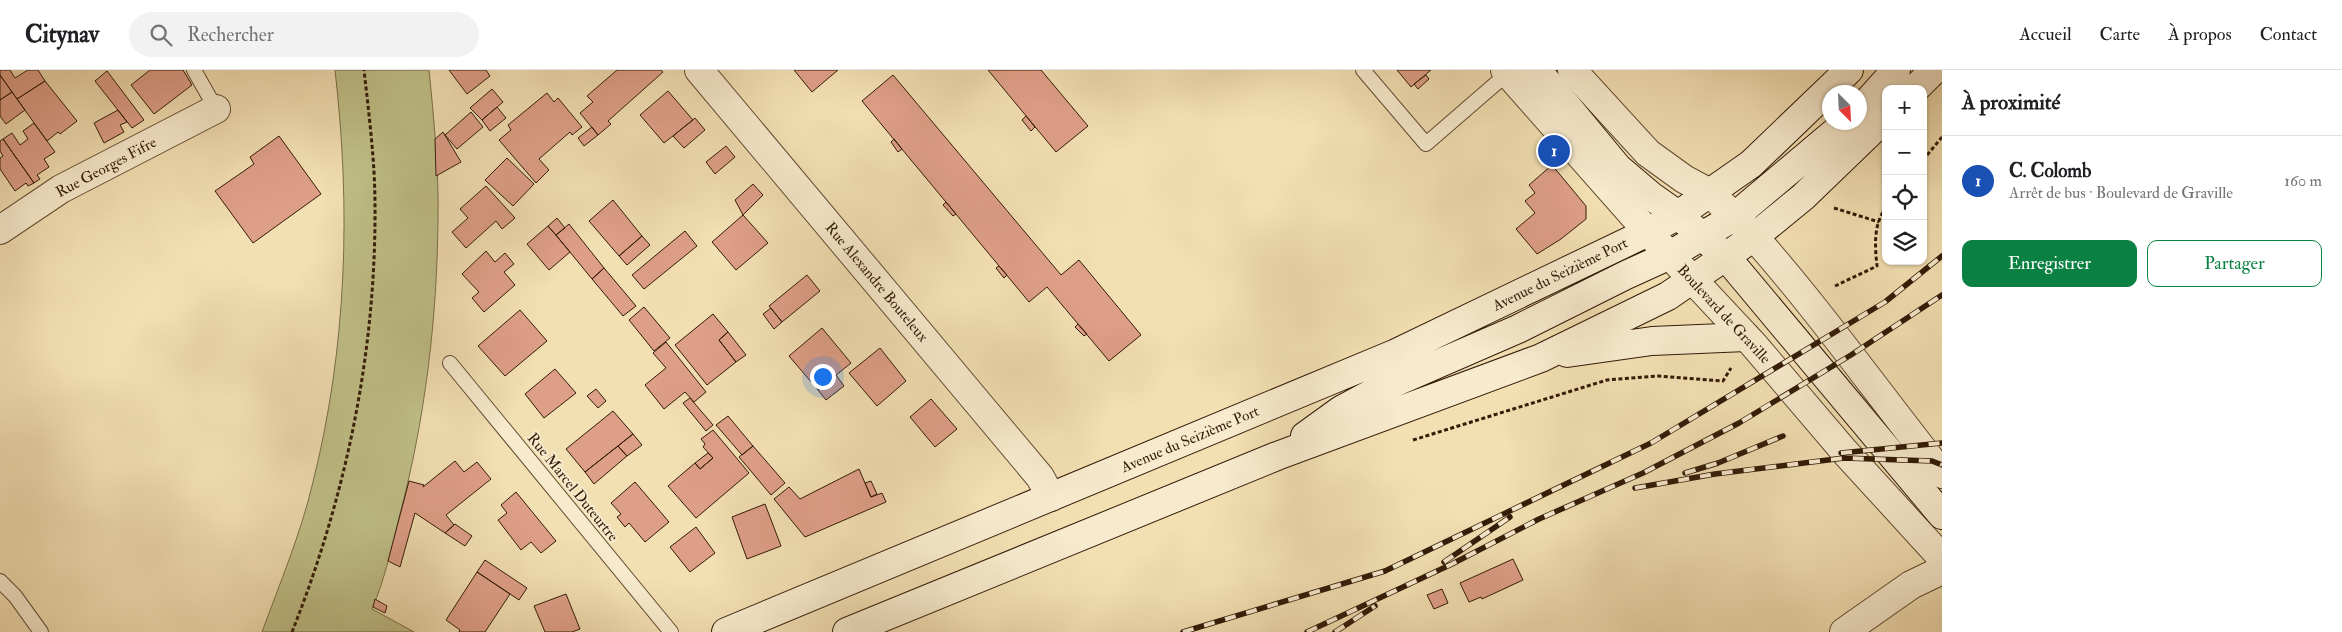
<!DOCTYPE html>
<html lang="fr">
<head>
<meta charset="utf-8">
<style>
	body { margin:0; font-family:"IM FELL Double Pica",serif; background:#f2f2f2; color:#202124 }
	.controls { position:absolute; right:15px; top:15px; display:grid; overflow:hidden; border-radius:10px; box-shadow:0 1px 4px #0004 }
	.controls button { width:45px; height:45px; display:grid; place-items:center; padding:0; border:0; border-bottom:1px solid #e0e0e0; background:#fff; color:#202124; font:25px sans-serif }
	.compass { position:absolute; left:1822px; top:15px; width:45px; height:45px; border-radius:50%; background:#fff; box-shadow:0 1px 4px #0004; rotate:156deg }
	.you { position:absolute; left:822px; top:306px; width:18px; height:18px; margin:-12px; border:4px solid #fff; border-radius:50%; background:#1a73e8; box-shadow:0 0 0 8px #1a73e833 }
	.badge { display:grid; place-items:center; width:32px; height:32px; border-radius:50%; background:#0b8043; color:#fff; font-size:16px; font-weight:700 }
	.pin { position:absolute; translate:-50% -50%; border:2px solid #fff; box-shadow:0 1px 5px #0006 }
	.list { margin:0; padding:0; list-style:none }
	h2 { display:flex; justify-content:space-between; align-items:center; height:65px; margin:0; padding:0 20px; font-size:21px }
	h2 small { font-size:16px; font-weight:400; color:#757577 }
	.list li { display:grid; grid-template-columns:32px 1fr auto; gap:15px; align-items:center; box-sizing:border-box; height:90px; padding:0 20px; border-top:1px solid #e0e0e0 }
	.list b { display:block; font-size:19px; white-space:nowrap }
	.list p { margin:0; font-size:16px; white-space:nowrap; color:#757577 }
	.list em { font-size:16px; font-style:normal; color:#757577 }
	.actions { display:flex; gap:10px; padding:15px 20px }
	.actions a { flex:1; padding:11px 0; border:1px solid #0b8043; border-radius:10px; text-align:center; font-size:18px; color:#0b8043 }
	.actions .main { background:#0b8043; color:#fff }
	.icon { flex:none; width:28px; height:28px; fill:none; stroke:currentColor; stroke-width:2; stroke-linecap:round; stroke-linejoin:round }
	.map { position:relative; flex:none; width:1942px; height:562px; overflow:hidden }
	header { display:flex; align-items:center; gap:30px; box-sizing:border-box; height:70px; padding:0 25px; background:#fff; border-bottom:1px solid #e0e0e0 }
	header strong { font-size:24px }
	nav { display:flex; gap:28px; margin-inline-start:auto; font-size:18px }
	.search { width:350px; height:45px; background:#f2f2f2; display:flex; align-items:center; gap:12px; box-sizing:border-box; padding:0 18px; border-radius:28px; color:#757577; font-size:19px }
	main { display:flex }
	aside { flex:1; background:#fff }
	.map>svg:first-child { display:block }
</style>
</head>
<body>
<header>
<strong>Citynav</strong>
<div class="search"><svg class="icon" aria-label="search" viewBox="0 0 24 24"><circle cx="10" cy="10" r="6"/><path d="M15 15l6 6"/></svg>Rechercher</div>
<nav><a>Accueil</a><a>Carte</a><a>À propos</a><a>Contact</a></nav>
</header>
<main>
<div class="map">
<svg width="1942" height="562" viewBox="0 0 1942 562">
	<rect width="100%" height="100%" fill="#f2dfb2"/>
	<filter id="stains"><feTurbulence type="fractalNoise" baseFrequency=".004" numOctaves="4"/><feColorMatrix values="0 0 0 0 .2 0 0 0 0 .09 0 0 0 0 .02 0 0 0 .5 -.17"/></filter>
	<radialGradient id="worn" r=".72"><stop offset=".6" stop-color="#630" stop-opacity="0"/><stop offset="1" stop-color="#630" stop-opacity=".3"/></radialGradient>
	<!-- green -->
	<path fill="#c0c088" stroke="#7a6e48" d="M 335,0 L 429,0 C 434,50 439,101 438,151 C 437,250 425,349 400,444 C 392,476 385,509 372,539 L 414,562 L 262,562 C 280,513 301,463 313,412 C 347,276 351,139 335,0 Z"/>
	<!-- building -->
	<path fill="#de9f87" stroke="#331b08" d="M 0,0 L 10,0 L 15,8 L 28,0 L 38,0 L 45,11 L 17,29 L 0,5 Z
		M 150,0 L 183,0 L 192,15 L 154,44 L 131,15 Z
		M 449,0 L 486,0 L 490,6 L 467,24 Z
		M 617,0 L 661,0 L 663,2 L 608,51 L 611,54 L 598,65 L 580,43 L 593,32 L 587,26 Z
		M 794,0 L 838,0 L 812,22 Z
		M 988,0 L 1041,0 L 1088,56 L 1056,82 Z
		M 1397,0 L 1431,0 L 1411,17 Z
		M 107,1 L 144,50 L 132,58 L 95,11 Z
		M 0,5 L 12,22 L 0,30 Z
		M 893,5 L 1061,205 L 1079,190 L 1141,265 L 1109,291 L 1047,217 L 1029,232 L 862,31 Z
		M 1426,5 L 1429,9 L 1418,19 L 1414,14 Z
		M 45,11 L 77,51 L 60,64 L 58,62 L 47,71 L 17,29 Z
		M 492,19 L 503,32 L 482,50 L 470,38 Z
		M 668,21 L 693,50 L 664,73 L 640,45 Z
		M 12,22 L 25,40 L 6,54 L 0,46 L 0,30 Z
		M 547,23 L 554,32 L 558,28 L 582,57 L 572,65 L 570,62 L 539,89 L 549,100 L 536,113 L 499,70 L 511,60 L 508,55 Z
		M 497,37 L 506,48 L 490,61 L 482,50 Z
		M 118,40 L 127,52 L 120,55 L 124,62 L 104,73 L 94,53 Z
		M 471,42 L 483,57 L 457,79 L 445,65 Z
		M 1026,46 L 1035,57 L 1031,61 L 1022,50 Z
		M 695,48 L 705,60 L 684,78 L 673,66 Z
		M 34,53 L 55,82 L 44,89 L 49,97 L 37,105 L 40,109 L 34,113 L 3,69 L 12,63 L 20,75 L 28,69 L 23,61 Z
		M 592,57 L 598,65 L 584,76 L 578,68 Z
		M 443,62 L 461,92 L 436,106 L 435,69 Z
		M 279,66 L 321,124 L 253,173 L 215,121 L 254,94 L 250,87 Z
		M 3,69 L 34,113 L 28,116 L 26,113 L 15,121 L 0,99 L 0,88 L 3,86 L 0,81 L 0,71 Z
		M 894,69 L 902,79 L 898,82 L 891,72 Z
		M 726,76 L 735,87 L 715,104 L 706,92 Z
		M 507,88 L 534,114 L 513,136 L 485,110 Z
		M 1552,95 L 1586,136 L 1586,149 L 1561,169 L 1537,184 L 1516,159 L 1535,143 L 1525,131 L 1535,123 L 1529,115 Z
		M 753,114 L 763,125 L 743,145 L 735,130 Z
		M 486,116 L 515,148 L 502,159 L 496,151 L 466,178 L 452,162 L 468,148 L 460,139 Z
		M 613,130 L 642,166 L 619,186 L 589,151 Z
		M 946,132 L 956,144 L 953,146 L 943,135 Z
		M 743,145 L 768,173 L 736,200 L 712,172 Z
		M 557,148 L 565,158 L 556,165 L 548,156 Z
		M 569,154 L 604,198 L 592,209 L 556,165 Z
		M 548,156 L 570,182 L 549,200 L 527,174 Z
		M 685,161 L 697,176 L 644,219 L 632,205 Z
		M 642,166 L 650,175 L 627,195 L 619,186 Z
		M 486,181 L 495,192 L 505,183 L 514,194 L 504,202 L 515,215 L 484,242 L 472,228 L 479,222 L 462,204 Z
		M 999,196 L 1007,205 L 1004,208 L 996,198 Z
		M 604,198 L 636,236 L 623,246 L 592,209 Z
		M 807,205 L 820,221 L 782,252 L 769,236 Z
		M 644,237 L 670,268 L 654,281 L 629,250 Z
		M 771,238 L 782,252 L 774,259 L 763,244 Z
		M 520,240 L 547,271 L 505,306 L 478,276 Z
		M 713,244 L 728,262 L 719,270 L 736,292 L 707,315 L 675,275 Z
		M 1078,254 L 1087,264 L 1084,266 L 1075,257 Z
		M 822,258 L 851,293 L 818,320 L 789,286 Z
		M 728,262 L 746,285 L 736,292 L 719,270 Z
		M 666,272 L 706,322 L 694,332 L 685,322 L 664,339 L 645,315 L 666,298 L 653,283 Z
		M 880,278 L 906,311 L 877,336 L 849,303 Z
		M 555,299 L 576,323 L 544,348 L 525,324 Z
		M 836,305 L 844,316 L 826,330 L 818,320 Z
		M 596,319 L 606,331 L 598,338 L 587,326 Z
		M 690,328 L 713,355 L 706,361 L 683,333 Z
		M 931,329 L 957,359 L 935,377 L 910,347 Z
		M 613,341 L 633,364 L 585,402 L 566,379 Z
		M 728,346 L 753,376 L 742,385 L 716,355 Z
		M 713,360 L 749,403 L 696,448 L 668,416 L 695,393 L 700,399 L 713,388 L 703,377 L 705,374 L 701,369 Z
		M 633,364 L 642,375 L 627,386 L 618,376 Z
		M 618,376 L 627,386 L 594,414 L 585,402 Z
		M 753,376 L 785,413 L 771,425 L 739,387 Z
		M 708,383 L 713,388 L 700,399 L 695,393 Z
		M 455,391 L 464,402 L 477,392 L 491,409 L 446,445 L 454,455 L 445,463 L 415,443 L 400,497 L 388,491 L 409,411 L 424,415 L 423,417 Z
		M 859,399 L 871,427 L 882,423 L 886,432 L 805,467 L 774,429 L 789,417 L 800,429 Z
		M 871,411 L 877,424 L 871,427 L 865,413 Z
		M 635,412 L 669,452 L 645,472 L 629,453 L 625,457 L 617,447 L 621,444 L 611,433 Z
		M 516,422 L 556,471 L 541,483 L 531,472 L 521,480 L 498,450 L 507,443 L 501,435 Z
		M 765,434 L 781,476 L 747,489 L 732,447 Z
		M 455,454 L 472,466 L 465,476 L 445,463 Z
		M 696,457 L 715,483 L 690,502 L 670,477 Z
		M 1513,489 L 1523,510 L 1482,529 L 1481,527 L 1469,532 L 1460,513 Z
		M 485,490 L 527,518 L 519,530 L 477,502 Z
		M 477,502 L 510,524 L 485,562 L 459,562 L 460,560 L 446,550 Z
		M 1442,519 L 1448,533 L 1434,539 L 1427,525 Z
		M 566,524 L 580,559 L 572,562 L 545,562 L 534,536 Z
		M 375,529 L 387,536 L 385,543 L 373,537 Z"/>
	<g fill="none" stroke-linecap="round" stroke-linejoin="round">
		<defs>
			<path id="service" d="M 194,0 L 216,39
				M 1363,0 L 1426,74 L 1508,3
				M 450,293 L 671,562
				M 0,511 L 15,526 L 41,562"/>
			<path id="minor" d="M 699,0 L 1040,407 L 1051,427
				M 1505,0 L 1648,162
				M 1572,0 L 1648,83 L 1684,109 L 1710,123
				M 0,160 L 61,119 L 216,39
				M 1844,562 L 1911,515 L 1942,500"/>
			<path id="tertiary" d="M 1710,123 C 1725,138 1742,153 1756,169 C 1822,244 1880,326 1942,404
				M 1648,162 L 1753,274 L 1845,382 L 1942,488"/>
			<path id="secondary" d="M 1537,0 L 1618,98 L 1651,126 L 1678,145 L 1727,188 L 1942,445
				M 1915,19 L 1934,0
				M 1860,40 L 1896,0
				M 1567,283 L 1652,271 L 1746,267
				M 1305,366 L 1341,340 L 1380,319 L 1518,259 L 1626,205 L 1670,185 L 1734,147 L 1847,52
				M 726,562 L 1394,284 L 1648,162 L 1678,145 L 1751,94 L 1849,0
				M 847,562 L 1277,386 L 1541,288 L 1668,226 L 1754,167 L 1803,127 L 1886,47"/>
		</defs>
		<!-- service casing -->
		<use href="#service" stroke="#634c32" stroke-width="16"/>
		<!-- minor casing -->
		<use href="#minor" stroke="#634c32" stroke-width="30"/>
		<!-- tertiary casing -->
		<use href="#tertiary" stroke="#634c32" stroke-width="30"/>
		<!-- secondary casing -->
		<use href="#secondary" stroke="#331b08" stroke-width="30"/>
		<!-- path -->
		<path stroke="#331b08" stroke-width="3" stroke-dasharray="4 2.5" stroke-linecap="butt" d="M 1923,90 L 1942,67
			M 1834,138 L 1879,152
			M 1835,216 L 1877,196 C 1875,177 1873,154 1886,138
			M 1413,370 L 1607,310 L 1658,306 L 1723,311 L 1731,298
			M 292,562 C 346,426 376,283 375,136 C 375,91 369,45 364,0"/>
		<!-- service -->
		<use href="#service" stroke="#f7eacd" stroke-width="14"/>
		<!-- minor -->
		<use href="#minor" stroke="#f7eacd" stroke-width="28"/>
		<!-- tertiary -->
		<use href="#tertiary" stroke="#f7eacd" stroke-width="28"/>
		<!-- secondary -->
		<use href="#secondary" stroke="#f7eacd" stroke-width="28"/>
		<defs>
			<path id="rail" d="M 1841,383 L 1942,373
				M 1685,403 L 1718,393 L 1783,366
				M 1635,418 L 1715,404 L 1844,388 L 1932,391 L 1942,395
				M 1444,492 L 1510,447
				M 1183,562 L 1385,501 L 1651,373 L 1885,232 L 1942,186
				M 1307,562 L 1452,494 L 1539,449 L 1643,403 L 1739,353 L 1851,285 L 1942,225
				M 1335,562 L 1375,536"/>
		</defs>
		<!-- rail casing -->
		<use href="#rail" stroke="#331b08" stroke-width="5.5"/>
		<!-- rail -->
		<use href="#rail" stroke="#f7eacd" stroke-width="4" stroke-dasharray="11" stroke-linecap="butt"/>
	</g>
	<g text-anchor="middle" stroke-width="4" stroke-linejoin="round" paint-order="stroke">
		<!-- street labels -->
		<g font-size="15" fill="#331b08" stroke="#f7eacd">
			<text transform="translate(106 97) rotate(-28)" y="5">Rue Georges Fifre</text>
			<text transform="translate(1560 204) rotate(-26)" y="5">Avenue du Seizième Port</text>
			<text transform="translate(877 212) rotate(50)" y="5">Rue Alexandre Bouteleux</text>
			<text transform="translate(1724 244) rotate(47)" y="5">Boulevard de Graville</text>
			<text transform="translate(1190 369) rotate(-23)" y="5">Avenue du Seizième Port</text>
			<text transform="translate(573 417) rotate(51)" y="5">Rue Marcel Duteurtre</text>
		</g>
	</g>
	<rect width="100%" height="100%" filter="url(#stains)"/>
	<rect width="100%" height="100%" fill="url(#worn)"/>
</svg>
<div class="controls">
<button>+</button>
<button>−</button>
<button><svg class="icon" aria-label="locate" viewBox="0 0 24 24"><circle cx="12" cy="12" r="6"/><path d="M12 2v4M12 18v4M2 12h4M18 12h4"/></svg></button>
<button><svg class="icon" aria-label="layers" viewBox="0 0 24 24"><path d="M12 4l9 5-9 5-9-5zM3 14l9 5 9-5"/></svg></button>
</div>
<svg class="compass" viewBox="-18 -18 36 36"><path d="M0-13l5 13h-10z" fill="#e53935"/><path d="M0 13l5-13h-10z" fill="#757577"/></svg>
<div class="you"></div>
<div class="pin badge" style="left:1554px;top:81px;background:#1a4fb4">1</div>
</div>
<aside>
<h2>À proximité<small></small></h2>
<ul class="list">
<li><span class="badge" style="background:#1a4fb4">1</span><div><b>C. Colomb</b><p>Arrêt de bus · Boulevard de Graville</p></div><em>160 m</em></li>
</ul>
<div class="actions"><a class="main">Enregistrer</a><a>Partager</a></div>
</aside>
</main>
</body>
</html>
